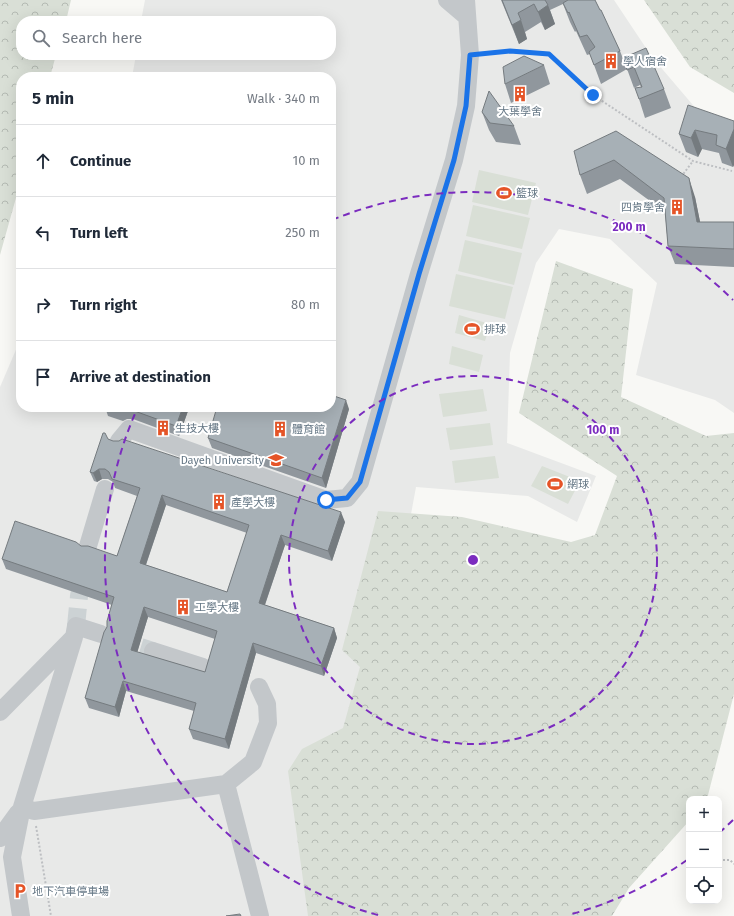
<!DOCTYPE html>
<html lang="en">
<head>
<meta charset="utf-8">
<style>
	body { margin:0; font-family:"Fira Sans","Noto Sans TC",sans-serif; background:#f2f2f3; color:#1f2937 }
	.controls { position:absolute; right:12px; bottom:12px; display:grid; overflow:hidden; border-radius:8px; box-shadow:0 4px 16px #0002 }
	.controls button { width:36px; height:36px; display:grid; place-items:center; padding:0; border:0; border-bottom:1px solid #e0e1e3; background:#fff; color:#1f2937; font:20px sans-serif }
	.stop { position:absolute; width:12px; height:12px; margin:-9px; border:3px solid #1a73e8; border-radius:50%; background:#fff }
	.stop.end { background:#1a73e8; border-color:#fff; box-shadow:0 1px 4px #0008 }
	.list { margin:0; padding:0; list-style:none }
	h2 { display:flex; justify-content:space-between; align-items:center; height:52px; margin:0; padding:0 16px; font-size:17px }
	h2 small { font-size:13px; font-weight:400; color:#747a83 }
	.list li { display:grid; grid-template-columns:26px 1fr auto; gap:12px; align-items:center; box-sizing:border-box; height:72px; padding:0 16px; border-top:1px solid #e0e1e3 }
	.list b { display:block; font-size:15px; white-space:nowrap }
	.list em { font-size:13px; font-style:normal; color:#747a83 }
	.icon { flex:none; width:22px; height:22px; fill:none; stroke:currentColor; stroke-width:2; stroke-linecap:round; stroke-linejoin:round }
	.map { position:relative; flex:none; width:734px; height:916px; overflow:hidden }
	.search { position:absolute; background:#fff; box-shadow:0 4px 16px #0002; left:16px; top:16px; width:320px; height:44px; display:flex; align-items:center; gap:10px; box-sizing:border-box; padding:0 14px; border-radius:16px; color:#747a83; font-size:15px }
	.panel { position:absolute; background:#fff; box-shadow:0 4px 16px #0002; left:16px; top:72px; width:320px; height:340px; border-radius:16px }
	.map>svg:first-child { display:block }
</style>
</head>
<body>
<div class="map">
<svg width="734" height="916" viewBox="0 0 734 916">
	<defs>
		<pattern id="forest-crowns" width="20" height="18" patternUnits="userSpaceOnUse"><rect width="20" height="18" fill="#d9dfd6"/><path d="M2 6a3 3 0 1 1 6 0M12 15a3 3 0 1 1 6 0" fill="none" stroke="#b4bab3"/></pattern>
	</defs>
	<rect width="100%" height="100%" fill="#f8f8f5"/>
	<!-- built -->
	<path fill="#e8e9e8" d="M 145,0 L 614,0 L 652,57 L 698,111 L 734,126 L 734,413 L 715,400 L 636,375 L 657,283 L 610,239 L 559,229 L 536,263 L 510,353 L 507,443 L 596,476 L 577,522 L 528,496 L 416,487 L 367,754 L 380,916 L 0,916 L 0,387 L 21,338 L 21,407 L 331,407 L 331,77 L 132,77 L 136,55 L 331,55 L 331,21 L 141,21 Z"/>
	<!-- forest -->
	<path fill="url(#forest-crowns)" d="M 0,0 L 71,0 L 66,21 L 21,21 L 21,55 L 56,55 L 50,77 L 21,77 L 21,180 L 0,255 Z
		M 644,0 L 734,0 L 734,93 L 690,67 Z
		M 556,261 L 633,289 L 621,397 L 706,436 L 734,433 L 734,694 L 707,799 L 689,799 L 689,821 L 629,888 L 612,916 L 308,916 L 288,771 L 302,749 L 343,728 L 360,667 L 342,650 L 378,511 L 462,517 L 571,542 L 595,535 L 617,476 L 519,413 Z"/>
	<!-- garden -->
	<path fill="#d9dfd6" d="M 479,170 L 536,183 L 528,215 L 472,202 Z
		M 473,205 L 530,218 L 522,249 L 466,236 Z
		M 465,240 L 522,253 L 514,285 L 458,271 Z
		M 456,274 L 513,287 L 505,319 L 449,306 Z
		M 459,315 L 490,324 L 485,341 L 455,333 Z
		M 452,346 L 483,355 L 479,372 L 449,364 Z
		M 483,389 L 487,411 L 443,417 L 439,394 Z
		M 490,423 L 493,445 L 450,450 L 446,428 Z
		M 495,456 L 499,478 L 455,483 L 452,461 Z
		M 542,466 L 580,481 L 568,504 L 531,486 Z"/>
	<g fill="none" stroke-linecap="round" stroke-linejoin="round">
		<!-- minor-tunnel -->
		<path stroke="#ccd2d4" stroke-width="18" stroke-dasharray="18 9" stroke-linecap="butt" d="M 76,626 L 79,596 L 84,570
			M 115,639 L 153,651"/>
		<!-- path -->
		<path stroke="#bdbfc2" stroke-width="2" stroke-dasharray="2 2" stroke-linecap="butt" d="M 484,54 L 510,51 L 549,54 L 593,95 L 693,161 L 732,171
			M 681,177 L 693,161
			M 36,826 L 51,916
			M 719,860 L 730,860 L 734,864"/>
		<!-- minor -->
		<path stroke="#c3c7ca" stroke-width="18" d="M 447,0 L 467,17
			M 119,441 L 129,429 L 326,500 L 347,498 L 360,482 L 419,274 L 454,160 L 466,106 L 470,55 L 466,0
			M 88,546 L 105,489
			M 101,634 L 76,626 L 74,637 L 22,807 L 34,811 L 226,784 L 260,916
			M 153,651 L 203,667
			M 0,712 L 72,639
			M 226,784 L 253,762 L 268,723 L 267,704 L 259,687
			M 0,838 L 18,813
			M 21,916 L 12,857 L 22,807"/>
	</g>
	<!-- wall -->
	<path fill="#90979d" fill-rule="evenodd" d="M 501,0 L 595,0 L 620,51 L 627,69 L 601,84 L 590,54 L 587,55 L 576,31 L 575,32 L 570,22 L 563,4 L 550,10 L 555,24 L 545,30 L 541,22 L 525,32 L 527,39 L 519,44 Z
		M 623,58 L 664,89 L 671,108 L 645,118 L 639,99 L 641,87 L 640,85 L 634,88 Z
		M 544,65 L 550,84 L 511,103 L 505,84 Z
		M 482,112 L 514,126 L 521,145 L 496,142 L 489,130 Z
		M 734,121 L 734,165 L 733,167 L 722,163 L 719,153 L 702,149 L 698,157 L 686,152 L 679,134 Z
		M 616,131 L 695,197 L 700,222 L 734,222 L 734,267 L 675,264 L 668,246 L 665,212 L 620,179 L 587,194 L 580,175 Z
		M 105,407 L 187,407 L 188,411 L 179,436 L 133,419 L 127,419 L 123,421 L 108,416 Z
		M 349,409 L 326,488 L 212,448 L 208,438 Z
		M 108,439 L 113,441 L 345,522 L 332,561 L 285,545 L 265,605 L 334,628 L 337,638 L 324,676 L 256,653 L 229,749 L 193,739 L 189,729 L 194,711 L 126,691 L 119,717 L 89,708 L 85,698 L 107,627 L 112,605 L 6,569 L 2,559 L 81,546 L 117,556 L 137,496 L 115,488 L 113,482 L 108,479 L 102,479 L 97,482 L 94,481 L 90,472 ZM 166,505 L 247,533 L 227,592 L 146,565 ZM 148,617 L 215,639 L 205,672 L 137,652 Z"/>
	<!-- shaded-wall -->
	<path fill="#757b7f" d="M 548,5 L 555,24 L 545,30 L 538,12 Z
		M 521,20 L 527,39 L 519,44 L 512,25 Z
		M 734,129 L 734,165 L 733,167 L 726,149 Z
		M 695,130 L 702,149 L 698,157 L 691,138 Z
		M 689,178 L 695,197 L 704,241 L 697,222 Z
		M 346,400 L 349,409 L 326,488 L 322,478 Z
		M 183,407 L 187,407 L 188,411 L 179,436 L 176,426 Z
		M 99,469 L 102,479 L 97,482 L 93,473 Z
		M 162,495 L 166,505 L 143,573 L 140,563 Z
		M 341,512 L 345,522 L 332,561 L 328,551 Z
		M 281,535 L 285,545 L 262,613 L 259,603 Z
		M 144,607 L 148,617 L 135,660 L 131,650 Z
		M 334,628 L 337,638 L 324,676 L 321,666 Z
		M 253,643 L 256,653 L 229,749 L 225,739 Z
		M 123,681 L 126,691 L 119,717 L 115,707 Z"/>
	<!-- building -->
	<path fill="#a7b0b6" stroke="#757b7f" fill-rule="evenodd" d="M 502,0 L 545,0 L 548,5 L 538,12 L 534,4 L 518,13 L 521,20 L 512,25 Z
		M 568,0 L 595,0 L 600,10 L 601,10 L 620,51 L 594,65 L 589,52 L 595,47 L 587,35 L 580,37 L 569,12 L 568,13 L 563,3 Z
		M 646,48 L 664,89 L 639,99 L 635,88 L 642,87 L 634,67 L 627,70 L 623,58 Z
		M 524,56 L 544,65 L 505,84 L 503,67 Z
		M 489,91 L 514,126 L 490,123 L 482,112 Z
		M 688,105 L 734,121 L 734,129 L 726,149 L 716,145 L 717,135 L 695,130 L 691,138 L 679,134 Z
		M 616,131 L 689,178 L 697,222 L 734,222 L 734,249 L 668,246 L 664,198 L 614,160 L 580,175 L 574,151 Z
		M 331,395 L 346,400 L 322,478 L 208,438 L 217,407 L 331,407 Z
		M 108,407 L 183,407 L 176,426 L 129,409 L 123,409 L 119,411 Z
		M 103,433 L 105,433 L 108,439 L 113,441 L 119,441 L 122,439 L 341,512 L 328,551 L 281,535 L 259,603 L 334,628 L 321,666 L 253,643 L 225,739 L 189,729 L 196,703 L 123,681 L 115,707 L 85,698 L 104,632 L 107,627 L 107,621 L 114,597 L 2,559 L 15,521 L 76,542 L 81,546 L 88,546 L 117,556 L 140,488 L 112,479 L 109,472 L 105,469 L 99,469 L 93,473 L 90,472 ZM 162,495 L 249,525 L 227,592 L 140,563 ZM 144,607 L 217,631 L 205,672 L 131,650 Z
		M 240,914 L 241,916 L 226,916 Z"/>
	<g fill="none" stroke-linecap="round" stroke-linejoin="round">
		<!-- route -->
		<path stroke="#1a73e8" stroke-width="5" d="M 326,500 L 347,498 L 360,482 L 419,274 L 454,160 L 466,106 L 470,55 L 510,51 L 549,54 L 593,95"/>
	</g>
	<!-- distance rings -->
	<g fill="none" stroke="#7b2cbf" stroke-width="2" stroke-dasharray="7 5">
		<circle cx="473" cy="560" r="184"/>
		<path d="M733 820A368 368 0 0 1 719 833M687 860A368 368 0 0 1 568 915M378 915A368 368 0 0 1 138 407M332 220A368 368 0 0 1 733 300"/>
	</g>
	<!-- icons -->
	<defs>
		<symbol id="building-bare" viewBox="-9 -9 18 18"><path d="M-4-6H4V6H1V3H-1V6H-4ZM-2.5-4.3h1.7v1.8h-1.7ZM.8-4.3h1.7v1.8H.8ZM-2.5-1h1.7V.8h-1.7ZM.8-1h1.7V.8H.8Z" fill="#e55427" stroke="#fff" stroke-width="2.5" paint-order="stroke"/></symbol>
		<symbol id="stadium-bare" viewBox="-9 -9 18 18"><path d="M0-5a6.5 5 0 1 0 0 10a6.5 5 0 1 0 0-10ZM-3.5-1.8h7v3.6h-7Z" fill="#e55427" stroke="#fff" stroke-width="2.5" paint-order="stroke"/></symbol>
		<symbol id="university-bare" viewBox="-9 -9 18 18"><path d="M0-5L7-2L0 1L-7-2ZM-4 1L0 2.5L4 1V4Q0 6-4 4Z" fill="#e55427" stroke="#fff" stroke-width="2.5" paint-order="stroke"/></symbol>
		<symbol id="parking-bare" viewBox="-9 -9 18 18"><path d="M-3.5-5.5H1a3.5 3.5 0 0 1 0 7H-1V5.5H-3.5ZM-1-3.4V-.6H.8a1.4 1.4 0 0 0 0-2.8Z" fill="#e55427" stroke="#fff" stroke-width="2.5" paint-order="stroke"/></symbol>
	</defs>
	<g fill-rule="evenodd">
		<use href="#building-bare" x="600" y="50" width="22" height="22"/>
		<use href="#building-bare" x="509" y="83" width="22" height="22"/>
		<use href="#stadium-bare" x="493" y="182" width="22" height="22"/>
		<use href="#building-bare" x="666" y="196" width="22" height="22"/>
		<use href="#stadium-bare" x="461" y="318" width="22" height="22"/>
		<use href="#building-bare" x="152" y="417" width="22" height="22"/>
		<use href="#building-bare" x="269" y="418" width="22" height="22"/>
		<use href="#university-bare" x="265" y="449" width="22" height="22"/>
		<use href="#stadium-bare" x="544" y="473" width="22" height="22"/>
		<use href="#building-bare" x="208" y="491" width="22" height="22"/>
		<use href="#building-bare" x="172" y="596" width="22" height="22"/>
		<use href="#parking-bare" x="9" y="880" width="22" height="22"/>
	</g>
	<g text-anchor="middle" stroke-width="4" stroke-linejoin="round" paint-order="stroke">
		<!-- poi labels -->
		<g font-size="11" fill="#667886" stroke="#fff" text-anchor="start">
			<text x="623" y="65">學人宿舍</text>
			<text x="520" y="115" text-anchor="middle">大葉學舍</text>
			<text x="516" y="197">籃球</text>
			<text x="665" y="211" text-anchor="end">四肯學舍</text>
			<text x="484" y="333">排球</text>
			<text x="175" y="432">生技大樓</text>
			<text x="292" y="433">體育館</text>
			<text x="264" y="464" text-anchor="end">Dayeh University</text>
			<text x="567" y="488">網球</text>
			<text x="231" y="506">產學大樓</text>
			<text x="195" y="611">工學大樓</text>
			<text x="32" y="895">地下汽車停車場</text>
		</g>
	</g>
	<circle cx="473" cy="560" r="6" fill="#7b2cbf" stroke="#fff" stroke-width="2"/>
	<g font-size="12" text-anchor="middle" font-weight="bold" fill="#7b2cbf" stroke="#fff" stroke-width="4" stroke-linejoin="round" paint-order="stroke">
		<text x="629" y="231">200 m</text>
		<text x="603" y="434">100 m</text>
	</g>
</svg>
<div class="controls">
<button>+</button>
<button>−</button>
<button><svg class="icon" aria-label="locate" viewBox="0 0 24 24"><circle cx="12" cy="12" r="6"/><path d="M12 2v4M12 18v4M2 12h4M18 12h4"/></svg></button>
</div>
<div class="stop" style="left:326px;top:500px"></div>
<div class="stop end" style="left:593px;top:95px"></div>
<div class="search"><svg class="icon" aria-label="search" viewBox="0 0 24 24"><circle cx="10" cy="10" r="6"/><path d="M15 15l6 6"/></svg>Search here</div>
<section class="panel">
<h2>5 min<small>Walk · 340 m</small></h2>
<ul class="list">
<li><svg class="icon" aria-label="ahead" viewBox="0 0 24 24"><path d="M12 20V5M6 11l6-6 6 6"/></svg><div><b>Continue</b></div><em>10 m</em></li>
<li><svg class="icon" aria-label="left" viewBox="0 0 24 24"><path d="M17 20v-9H6M10 6l-5 5 5 5"/></svg><div><b>Turn left</b></div><em>250 m</em></li>
<li><svg class="icon" aria-label="right" viewBox="0 0 24 24"><path d="M7 20v-9h11M14 6l5 5-5 5"/></svg><div><b>Turn right</b></div><em>80 m</em></li>
<li><svg class="icon" aria-label="arrive" viewBox="0 0 24 24"><path d="M6 21V4h12l-3 4 3 4H6"/></svg><div><b>Arrive at destination</b></div></li>
</ul>
</section>
</div>
</body>
</html>
